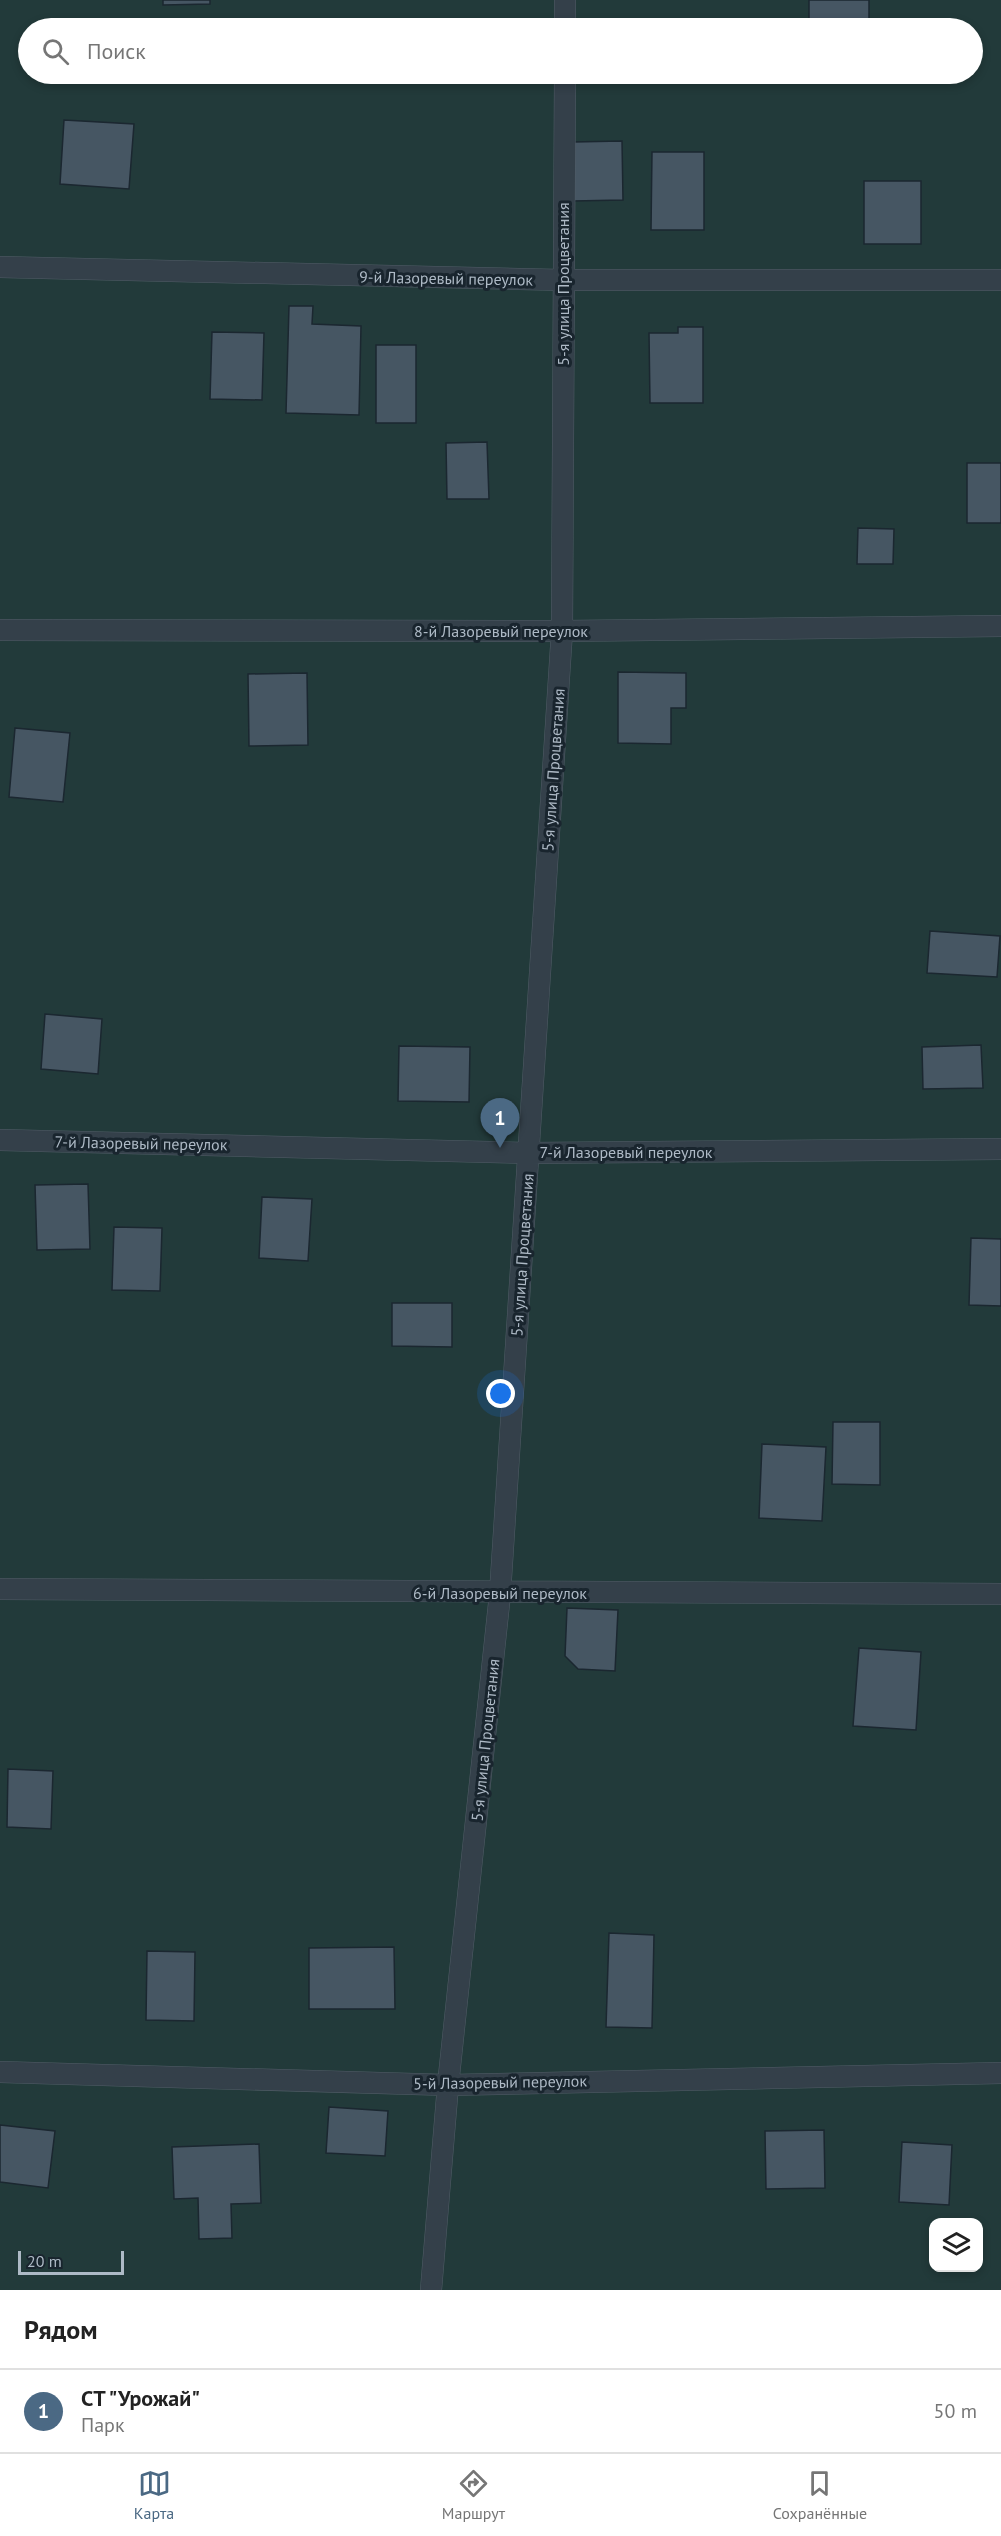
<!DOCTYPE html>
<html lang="ru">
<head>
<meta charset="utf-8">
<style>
	body { margin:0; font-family:"PT Sans",sans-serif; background:#f2f2f2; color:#222 }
	.controls { position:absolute; right:18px; bottom:18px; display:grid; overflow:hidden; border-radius:12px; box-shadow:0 3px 9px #0003 }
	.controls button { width:54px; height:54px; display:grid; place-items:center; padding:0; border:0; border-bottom:2px solid #e0e0e0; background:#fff; color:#222; font:30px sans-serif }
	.scale { position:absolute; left:18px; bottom:15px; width:106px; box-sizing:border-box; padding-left:6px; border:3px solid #aebac6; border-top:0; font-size:16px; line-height:21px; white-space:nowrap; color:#aebac6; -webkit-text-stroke:4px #19252e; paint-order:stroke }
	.you { position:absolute; left:501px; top:1394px; width:21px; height:21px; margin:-15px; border:4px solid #fff; border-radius:50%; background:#1a73e8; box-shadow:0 0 0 9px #1a73e833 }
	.badge { display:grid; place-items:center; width:39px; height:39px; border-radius:50%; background:#4b6984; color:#fff; font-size:20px; font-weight:700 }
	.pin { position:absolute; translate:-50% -50px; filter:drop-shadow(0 2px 3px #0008) }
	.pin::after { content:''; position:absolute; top:32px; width:21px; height:18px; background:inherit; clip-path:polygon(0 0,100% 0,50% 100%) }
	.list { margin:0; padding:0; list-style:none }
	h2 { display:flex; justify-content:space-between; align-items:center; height:78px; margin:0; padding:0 24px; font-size:26px }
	h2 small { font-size:20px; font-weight:400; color:#767676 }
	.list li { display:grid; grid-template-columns:39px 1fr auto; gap:18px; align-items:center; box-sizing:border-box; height:84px; padding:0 24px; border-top:2px solid #e0e0e0 }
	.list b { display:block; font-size:22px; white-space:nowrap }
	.list p { margin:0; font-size:20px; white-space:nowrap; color:#767676 }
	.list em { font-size:20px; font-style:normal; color:#767676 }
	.icon { flex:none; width:33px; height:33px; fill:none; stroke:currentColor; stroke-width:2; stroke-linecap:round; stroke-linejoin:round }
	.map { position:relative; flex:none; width:1001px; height:2290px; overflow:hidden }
	.search { position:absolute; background:#fff; box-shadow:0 3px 9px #0003; left:18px; right:18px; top:18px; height:66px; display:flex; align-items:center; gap:15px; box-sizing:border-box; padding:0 21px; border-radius:33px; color:#767676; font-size:22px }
	.sheet { height:162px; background:#fff }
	nav { display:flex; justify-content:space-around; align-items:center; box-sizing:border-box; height:84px; border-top:2px solid #e0e0e0; background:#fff; font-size:16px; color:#767676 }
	nav a { display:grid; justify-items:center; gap:3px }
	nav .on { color:#4b6984 }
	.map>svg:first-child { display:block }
</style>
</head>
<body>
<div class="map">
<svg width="1001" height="2290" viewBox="0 0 1001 2290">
	<rect width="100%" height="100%" fill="#202e39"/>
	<!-- green -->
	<path fill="#223a3a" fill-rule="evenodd" d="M 0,0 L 1001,0 L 1001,2290 L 0,2290 ZM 28,28 L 972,28 L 972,74 L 28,74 ZM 934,2222 L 978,2222 L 978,2268 L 934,2268 Z"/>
	<!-- building -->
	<path fill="#465663" stroke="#1b2730" stroke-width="1.5" d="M 163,0 L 210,0 L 210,4 L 163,5 Z
		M 809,0 L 869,0 L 869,25 L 809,25 Z
		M 64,120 L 134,124 L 129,189 L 60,184 Z
		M 622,141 L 623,200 L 573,201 L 573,142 Z
		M 652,152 L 704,152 L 704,230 L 651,230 Z
		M 864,181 L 921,181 L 921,244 L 864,244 Z
		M 289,306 L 313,306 L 312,324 L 361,326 L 359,415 L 286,413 Z
		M 678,327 L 703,327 L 703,403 L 650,403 L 649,333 L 678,333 Z
		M 212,332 L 264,333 L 262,400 L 210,399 Z
		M 376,345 L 416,345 L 416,423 L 376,423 Z
		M 487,442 L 489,499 L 447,499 L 446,443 Z
		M 967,463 L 1001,463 L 1001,523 L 967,523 Z
		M 858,528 L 894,529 L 893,564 L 857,564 Z
		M 618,672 L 686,673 L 686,708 L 671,708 L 671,744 L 618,743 Z
		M 307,673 L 308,745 L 249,746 L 248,674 Z
		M 15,728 L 70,733 L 63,802 L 9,797 Z
		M 930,931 L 1000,936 L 997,977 L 927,973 Z
		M 45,1014 L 102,1019 L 98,1074 L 41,1069 Z
		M 981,1045 L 983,1088 L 923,1089 L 922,1047 Z
		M 399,1046 L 470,1047 L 469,1102 L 398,1101 Z
		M 88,1184 L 90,1249 L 37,1250 L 35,1185 Z
		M 262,1197 L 312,1199 L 308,1261 L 259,1258 Z
		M 114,1227 L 162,1228 L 160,1291 L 112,1290 Z
		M 971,1238 L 1001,1239 L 1001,1306 L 969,1305 Z
		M 392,1303 L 452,1303 L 452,1347 L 392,1346 Z
		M 833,1422 L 880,1422 L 880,1485 L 832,1484 Z
		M 762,1444 L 826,1447 L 822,1521 L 759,1518 Z
		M 567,1608 L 618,1610 L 615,1671 L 578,1669 L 565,1656 Z
		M 859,1648 L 921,1652 L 916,1730 L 853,1726 Z
		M 8,1769 L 53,1771 L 51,1829 L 7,1827 Z
		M 609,1933 L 654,1935 L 652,2028 L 606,2027 Z
		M 394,1947 L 395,2009 L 309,2009 L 309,1948 Z
		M 147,1951 L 195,1952 L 194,2021 L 146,2020 Z
		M 329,2107 L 388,2111 L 385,2156 L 326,2153 Z
		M 0,2125 L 55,2131 L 48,2188 L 0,2182 Z
		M 824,2130 L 825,2188 L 766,2189 L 765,2131 Z
		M 902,2142 L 952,2145 L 949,2205 L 899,2202 Z
		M 259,2144 L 261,2203 L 231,2204 L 232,2238 L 199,2239 L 198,2198 L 174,2199 L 172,2147 Z"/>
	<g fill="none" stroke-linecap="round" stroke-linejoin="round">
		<defs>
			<path id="service" d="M 565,28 L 565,0
				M 0,267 L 563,280 L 1001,280
				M 0,630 L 562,631 L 1001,626
				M 0,1140 L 528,1153 L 1001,1149
				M 0,1589 L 1001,1594
				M 0,2072 L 448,2085 L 1001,2073
				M 431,2290 L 448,2085 L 500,1594 L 562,631 L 565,74"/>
		</defs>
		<!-- service casing -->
		<use href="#service" stroke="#515d67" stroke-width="22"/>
		<!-- service -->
		<use href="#service" stroke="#34404a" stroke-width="21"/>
	</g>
	<g text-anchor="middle" stroke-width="6" stroke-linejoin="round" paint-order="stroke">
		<!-- street labels -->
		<g font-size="16" fill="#aebac6" stroke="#19252e">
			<text transform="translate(446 278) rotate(1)" y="6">9-й Лазоревый переулок</text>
			<text transform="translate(563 284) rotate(-90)" y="6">5-я улица Процветания</text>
			<text x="501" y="637">8-й Лазоревый переулок</text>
			<text transform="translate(553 770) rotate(-86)" y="6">5-я улица Процветания</text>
			<text transform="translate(141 1143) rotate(1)" y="6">7-й Лазоревый переулок</text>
			<text x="626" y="1158">7-й Лазоревый переулок</text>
			<text transform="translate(522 1255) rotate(-86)" y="6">5-я улица Процветания</text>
			<text x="500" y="1599">6-й Лазоревый переулок</text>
			<text transform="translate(485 1740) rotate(-84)" y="6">5-я улица Процветания</text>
			<text transform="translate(500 2082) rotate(-1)" y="6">5-й Лазоревый переулок</text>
		</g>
	</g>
</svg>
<div class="controls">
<button><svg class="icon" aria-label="layers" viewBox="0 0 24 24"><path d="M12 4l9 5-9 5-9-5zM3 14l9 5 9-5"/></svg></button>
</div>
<div class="scale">20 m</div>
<div class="you"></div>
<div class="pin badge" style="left:500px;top:1148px">1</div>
<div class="search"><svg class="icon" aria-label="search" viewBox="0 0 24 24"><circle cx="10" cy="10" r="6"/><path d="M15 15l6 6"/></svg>Поиск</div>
</div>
<section class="sheet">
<h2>Рядом<small></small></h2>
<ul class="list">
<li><span class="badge">1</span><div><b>СТ &quot;Урожай&quot;</b><p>Парк</p></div><em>50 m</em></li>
</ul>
</section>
<nav>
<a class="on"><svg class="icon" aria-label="map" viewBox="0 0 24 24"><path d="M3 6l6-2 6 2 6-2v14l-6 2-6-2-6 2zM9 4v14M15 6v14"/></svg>Карта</a>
<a><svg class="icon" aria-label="directions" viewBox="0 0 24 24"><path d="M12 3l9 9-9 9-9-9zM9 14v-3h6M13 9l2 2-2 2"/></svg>Маршрут</a>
<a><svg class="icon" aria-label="saved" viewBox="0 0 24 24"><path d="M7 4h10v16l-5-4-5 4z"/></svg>Сохранённые</a>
</nav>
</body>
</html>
